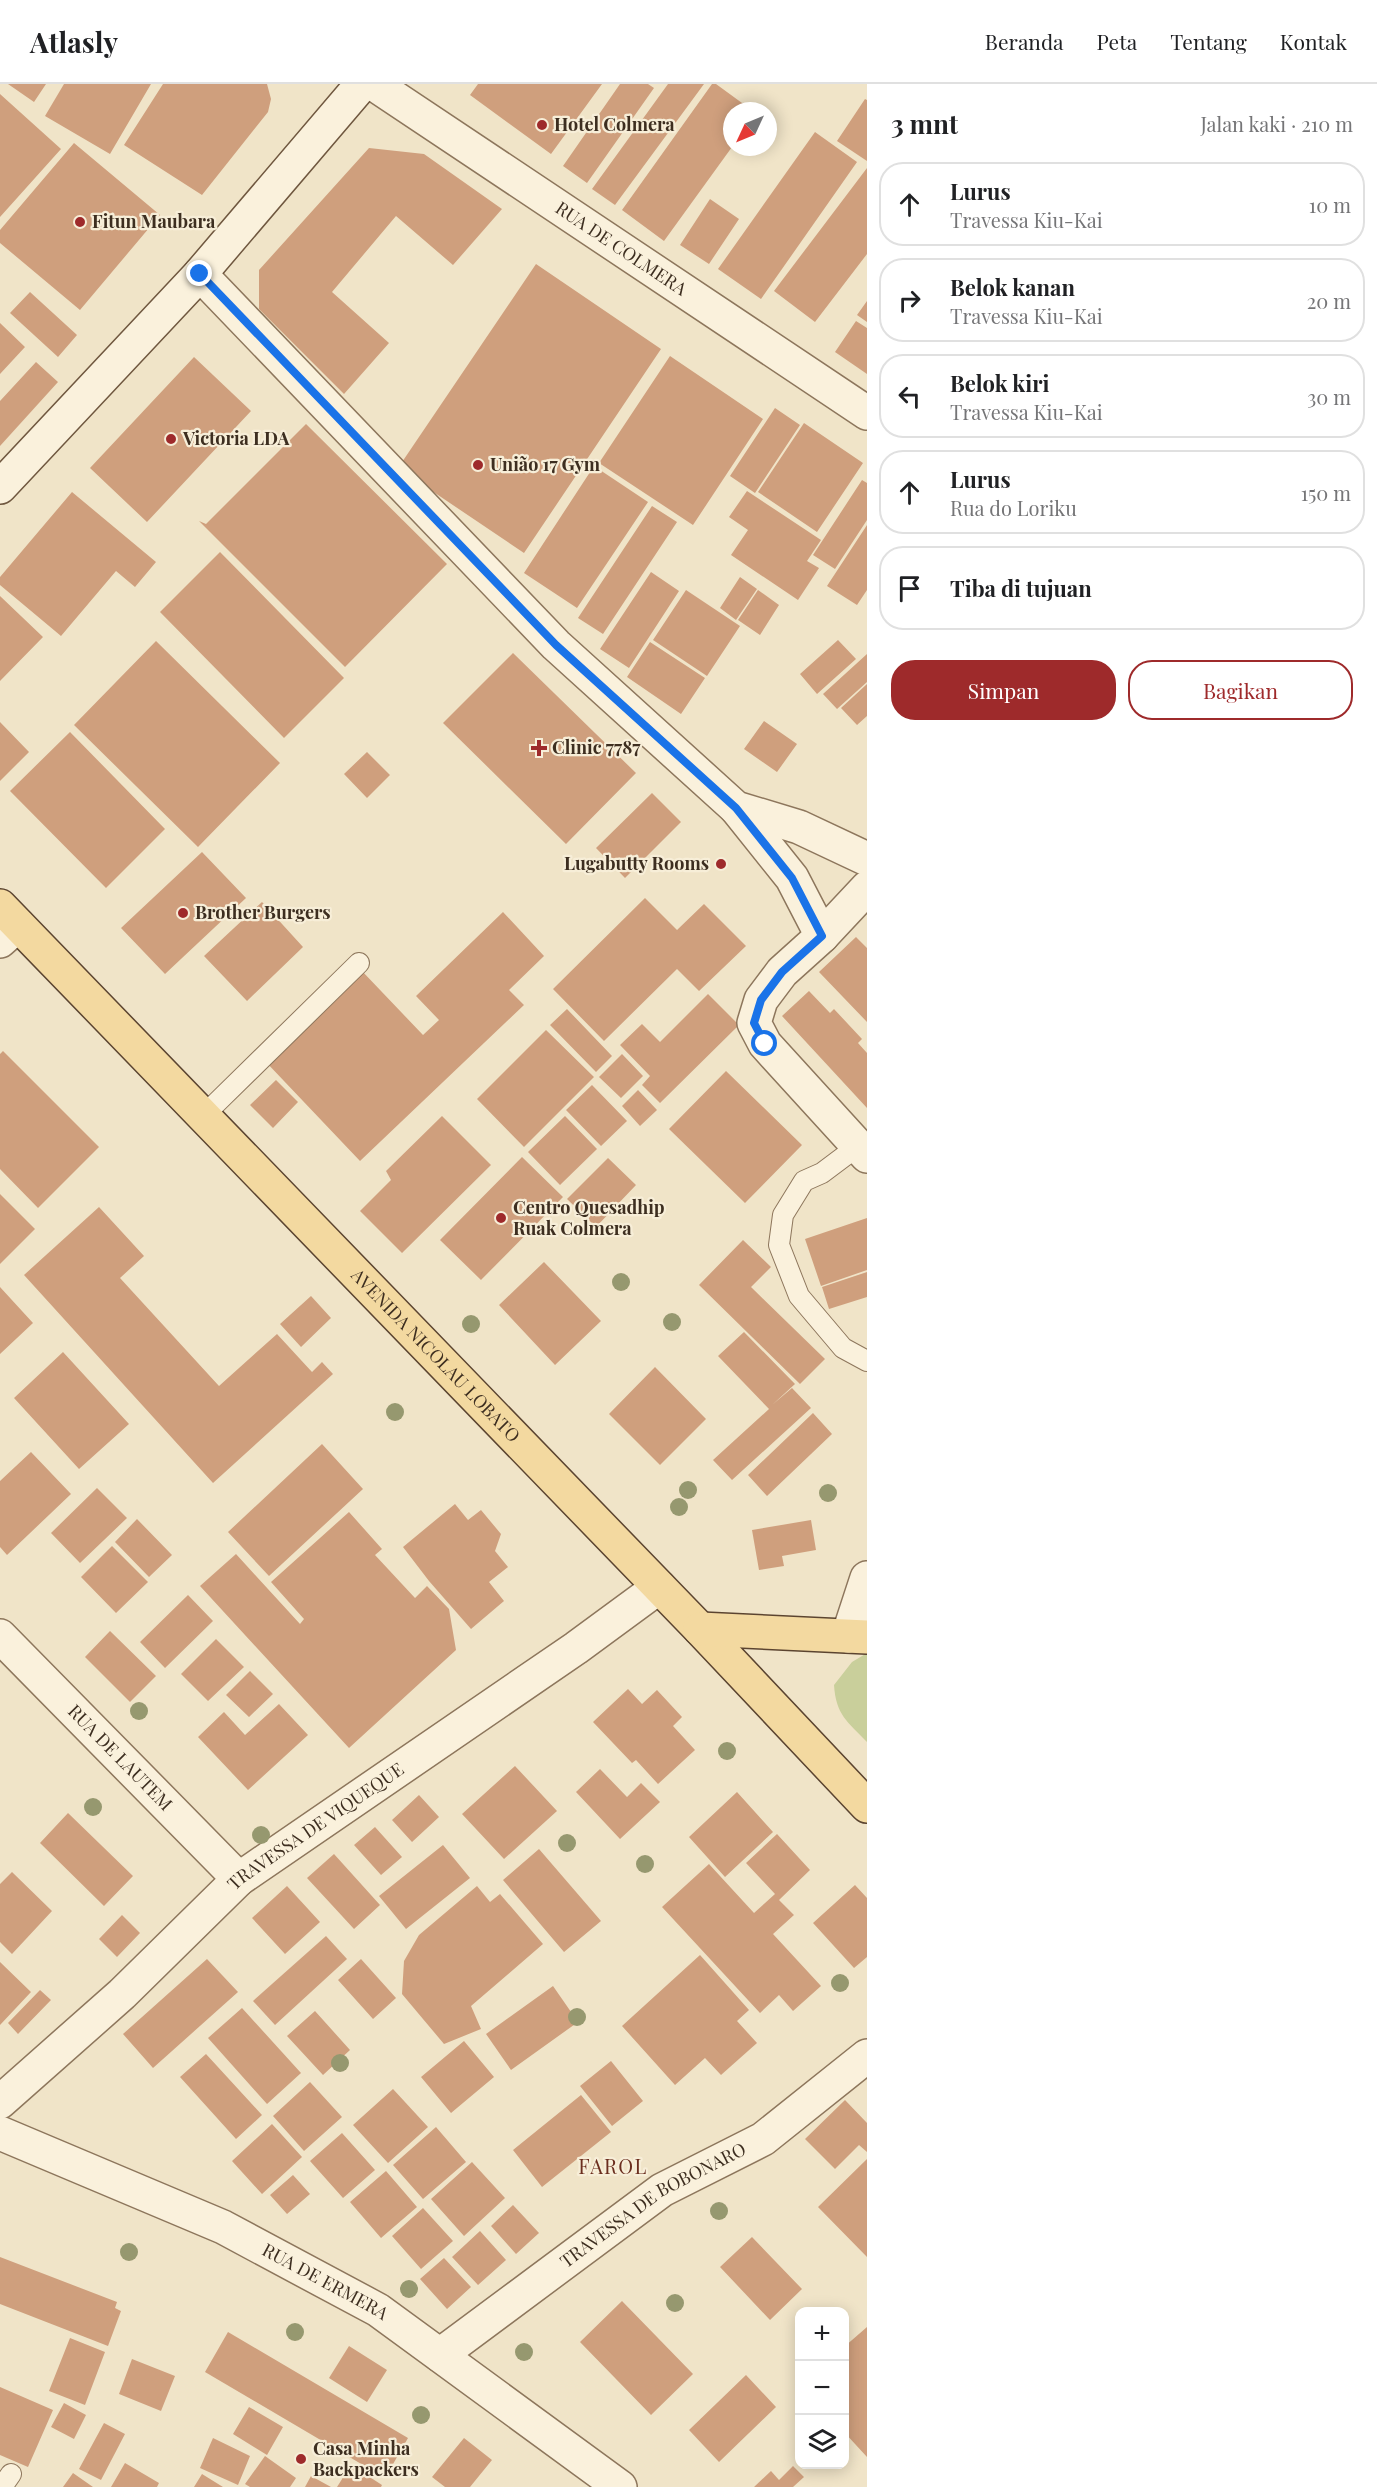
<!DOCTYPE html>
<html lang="id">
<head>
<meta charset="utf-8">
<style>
	body { margin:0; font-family:"Playfair Display",serif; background:#f6f6f6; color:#202124 }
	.controls { position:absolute; right:18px; bottom:18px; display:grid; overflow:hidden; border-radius:12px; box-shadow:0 3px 15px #0003 }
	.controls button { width:54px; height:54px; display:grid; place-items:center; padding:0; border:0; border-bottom:2px solid #e0e0e0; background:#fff; color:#202124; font:30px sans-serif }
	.compass { position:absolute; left:723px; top:18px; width:54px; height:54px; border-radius:50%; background:#fff; box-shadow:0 3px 15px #0003; rotate:226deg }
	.stop { position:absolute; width:18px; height:18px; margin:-14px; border:4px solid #1a73e8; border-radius:50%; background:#fff }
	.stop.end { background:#1a73e8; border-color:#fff; box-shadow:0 2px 6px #0008 }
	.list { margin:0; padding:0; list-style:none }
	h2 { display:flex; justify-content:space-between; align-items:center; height:78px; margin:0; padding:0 24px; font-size:26px }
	h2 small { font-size:20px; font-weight:400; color:#757577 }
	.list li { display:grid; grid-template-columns:39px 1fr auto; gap:18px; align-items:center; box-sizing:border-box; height:84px; margin:0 12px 12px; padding:0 12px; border:2px solid #e0e0e0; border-radius:24px }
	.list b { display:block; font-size:22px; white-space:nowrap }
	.list p { margin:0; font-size:20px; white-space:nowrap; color:#757577 }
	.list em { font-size:20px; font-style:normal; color:#757577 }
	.actions { display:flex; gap:12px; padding:18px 24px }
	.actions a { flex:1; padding:14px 0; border:2px solid #9e2a2b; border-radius:24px; text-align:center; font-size:21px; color:#9e2a2b }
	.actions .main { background:#9e2a2b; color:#fff }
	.icon { flex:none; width:33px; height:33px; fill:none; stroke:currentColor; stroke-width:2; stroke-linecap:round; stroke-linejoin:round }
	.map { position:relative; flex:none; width:867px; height:2403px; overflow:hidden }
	header { display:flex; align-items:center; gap:36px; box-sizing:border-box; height:84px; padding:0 30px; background:#fff; border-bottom:2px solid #e0e0e0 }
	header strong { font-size:28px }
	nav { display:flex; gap:33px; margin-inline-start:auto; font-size:21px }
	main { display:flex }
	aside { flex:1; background:#fff }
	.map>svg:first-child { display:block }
</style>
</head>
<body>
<header>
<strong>Atlasly</strong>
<nav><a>Beranda</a><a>Peta</a><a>Tentang</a><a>Kontak</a></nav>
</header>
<main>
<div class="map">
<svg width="867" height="2403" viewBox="0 0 867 2403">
	<rect width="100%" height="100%" fill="#f0e4c8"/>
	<!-- green -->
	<path fill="#c9cf9b" d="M 867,1569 L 867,1658 C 847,1637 836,1631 834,1601 L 852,1578 Z"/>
	<!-- building -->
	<path fill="#cf9f7d" d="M 8,0 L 46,0 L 34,18 Z
		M 64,0 L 151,0 L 110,70 L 45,32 Z
		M 163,0 L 267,0 L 271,15 L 268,28 L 202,111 L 124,61 Z
		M 478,0 L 602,0 L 551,70 L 470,11 Z
		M 620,0 L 648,0 L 654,4 L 587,99 L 563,82 Z
		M 668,0 L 704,0 L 615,121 L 592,105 Z
		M 712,0 L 716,0 L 753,27 L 732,27 L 732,63 L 664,157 L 622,126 Z
		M 0,10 L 61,65 L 0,133 Z
		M 865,15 L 867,16 L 867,77 L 837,57 Z
		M 815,48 L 857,78 L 761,215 L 718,185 Z
		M 74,59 L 160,131 L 80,226 L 0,159 L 0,146 Z
		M 369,64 L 424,70 L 502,125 L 453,181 L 396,132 L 332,208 L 389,259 L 344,310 L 259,225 L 259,186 Z
		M 867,84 L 867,170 L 815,238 L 774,207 Z
		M 710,115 L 739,135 L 709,180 L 680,161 Z
		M 536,180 L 661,265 L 524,469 L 398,384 Z
		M 30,208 L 77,251 L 58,273 L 10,229 Z
		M 867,217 L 867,238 L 857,231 Z
		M 856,237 L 867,244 L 867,290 L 835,268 Z
		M 0,239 L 25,263 L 0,290 Z
		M 670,272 L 763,335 L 693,441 L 599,379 Z
		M 194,273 L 251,327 L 147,438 L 90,384 Z
		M 36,278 L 58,298 L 0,362 L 0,317 Z
		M 775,324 L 800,341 L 755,409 L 730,392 Z
		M 804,339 L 863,379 L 817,448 L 758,408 Z
		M 306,340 L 447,480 L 345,583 L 199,437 L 206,440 Z
		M 594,382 L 648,418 L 577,524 L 524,489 Z
		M 862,396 L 867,399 L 867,436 L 835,485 L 813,471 Z
		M 747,407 L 821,456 L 807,477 L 819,484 L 798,516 L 731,471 L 748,446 L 729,433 Z
		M 72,408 L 156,478 L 135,503 L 116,487 L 61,552 L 0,501 L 0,493 Z
		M 652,422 L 677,438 L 603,550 L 578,534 Z
		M 867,441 L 867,506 L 857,521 L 827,502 Z
		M 220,468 L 344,594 L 284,654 L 160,528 Z
		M 651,488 L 679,507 L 629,584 L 600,565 Z
		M 740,493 L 757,505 L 736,536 L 720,524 Z
		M 686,506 L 740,542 L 707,592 L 653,556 Z
		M 758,506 L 779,521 L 760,551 L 738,536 Z
		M 0,512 L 43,553 L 0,597 Z
		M 838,556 L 856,575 L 817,610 L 800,590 Z
		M 156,557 L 280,679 L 198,763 L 74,641 Z
		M 650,558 L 705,594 L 681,630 L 627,593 Z
		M 513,569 L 636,689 L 566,760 L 443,639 Z
		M 867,570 L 867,598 L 837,625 L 823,610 Z
		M 867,600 L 867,632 L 857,641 L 841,624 Z
		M 764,637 L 797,660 L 777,688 L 744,665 Z
		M 0,638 L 29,668 L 0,697 Z
		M 70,648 L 165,745 L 106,804 L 10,707 Z
		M 367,668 L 390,691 L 367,714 L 344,690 Z
		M 652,709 L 681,738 L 625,794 L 596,764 Z
		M 202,768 L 246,814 L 165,890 L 121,844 Z
		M 645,814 L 677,846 L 704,820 L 746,862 L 699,907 L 677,885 L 604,957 L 553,905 Z
		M 262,818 L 303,863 L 247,917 L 204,872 Z
		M 503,828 L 544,872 L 509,906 L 524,921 L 360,1077 L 265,977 L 361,886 L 423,951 L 439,936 L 416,912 Z
		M 856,853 L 867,864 L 867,938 L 819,888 Z
		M 809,907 L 830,929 L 834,925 L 862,955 L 858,959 L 867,969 L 867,1024 L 782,932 Z
		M 708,910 L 739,941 L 660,1019 L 642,1001 L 650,992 L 620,961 L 642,940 L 660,958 Z
		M 567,925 L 612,972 L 596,988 L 550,941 Z
		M 546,946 L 594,993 L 524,1063 L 477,1015 Z
		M 3,967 L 99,1063 L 38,1124 L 0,1085 L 0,970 Z
		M 622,970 L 643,992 L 621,1014 L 599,993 Z
		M 726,987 L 802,1061 L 745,1119 L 669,1045 Z
		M 276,996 L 298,1018 L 273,1044 L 250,1021 Z
		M 592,1001 L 627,1037 L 601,1062 L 566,1026 Z
		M 638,1006 L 657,1026 L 640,1042 L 622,1022 Z
		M 442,1032 L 491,1081 L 402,1169 L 360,1127 L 391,1096 L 386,1087 Z
		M 565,1032 L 597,1065 L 560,1101 L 528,1068 Z
		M 522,1073 L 563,1113 L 481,1196 L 440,1156 Z
		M 608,1074 L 636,1101 L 596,1143 L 567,1115 Z
		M 0,1110 L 35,1145 L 0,1180 Z
		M 99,1123 L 144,1172 L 120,1194 L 219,1302 L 277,1250 L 312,1288 L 322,1278 L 333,1290 L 213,1399 L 24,1191 Z
		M 867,1134 L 867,1186 L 821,1202 L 805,1155 Z
		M 743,1156 L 771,1183 L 751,1203 L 825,1275 L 800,1300 L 699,1201 Z
		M 544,1178 L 601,1237 L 555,1281 L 499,1221 Z
		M 867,1188 L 867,1213 L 829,1225 L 822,1203 Z
		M 0,1203 L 33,1239 L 0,1270 Z
		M 311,1212 L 331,1234 L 301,1263 L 280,1240 Z
		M 744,1248 L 795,1300 L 772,1321 L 792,1304 L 811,1324 L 732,1396 L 713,1376 L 769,1325 L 718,1272 Z
		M 63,1268 L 129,1340 L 79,1385 L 14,1314 Z
		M 655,1283 L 706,1335 L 660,1381 L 609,1330 Z
		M 813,1329 L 832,1350 L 767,1412 L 748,1391 Z
		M 322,1360 L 363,1405 L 269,1492 L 228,1448 Z
		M 31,1368 L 71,1410 L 7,1471 L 0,1463 L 0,1397 Z
		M 97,1404 L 127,1434 L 80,1479 L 51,1449 Z
		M 455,1420 L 468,1436 L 481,1426 L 501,1450 L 495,1467 L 508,1483 L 489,1498 L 504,1517 L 471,1545 L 429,1497 L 403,1463 Z
		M 349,1428 L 382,1465 L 375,1471 L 415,1514 L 427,1502 L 449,1525 L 456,1566 L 349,1664 L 200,1502 L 236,1470 L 300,1540 L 304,1535 L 271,1498 Z
		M 137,1435 L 172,1471 L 149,1493 L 115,1458 Z
		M 811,1436 L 816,1466 L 782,1472 L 784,1482 L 759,1486 L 752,1446 Z
		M 112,1462 L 148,1498 L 116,1529 L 81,1493 Z
		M 188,1511 L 213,1537 L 165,1584 L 140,1558 Z
		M 110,1547 L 156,1592 L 130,1618 L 85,1573 Z
		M 216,1555 L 244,1583 L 208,1617 L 181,1590 Z
		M 250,1587 L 273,1610 L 249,1633 L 226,1611 Z
		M 628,1605 L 642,1620 L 657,1606 L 682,1633 L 673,1642 L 695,1666 L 658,1700 L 636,1676 L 632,1679 L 593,1638 Z
		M 279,1620 L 308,1651 L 248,1706 L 198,1653 L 224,1628 L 245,1651 Z
		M 515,1682 L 557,1727 L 504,1775 L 462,1730 Z
		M 600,1685 L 627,1713 L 641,1699 L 660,1718 L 620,1755 L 576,1708 Z
		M 737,1708 L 773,1748 L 725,1793 L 689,1753 Z
		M 419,1711 L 439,1733 L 412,1758 L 392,1736 Z
		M 68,1729 L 133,1792 L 104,1822 L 40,1759 Z
		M 375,1743 L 402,1773 L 381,1791 L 354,1761 Z
		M 777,1750 L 810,1786 L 779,1816 L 794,1831 L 773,1850 L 821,1902 L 793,1927 L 779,1911 L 760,1929 L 662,1823 L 709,1780 L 754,1829 L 775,1810 L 746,1779 Z
		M 443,1761 L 470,1794 L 406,1845 L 379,1812 Z
		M 539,1765 L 601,1837 L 564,1868 L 503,1796 Z
		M 334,1770 L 380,1821 L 354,1845 L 307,1794 Z
		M 12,1788 L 52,1827 L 12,1870 L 0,1858 L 0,1800 Z
		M 855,1801 L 867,1814 L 867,1873 L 854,1884 L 813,1839 Z
		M 287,1802 L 320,1838 L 285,1870 L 252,1834 Z
		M 477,1802 L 490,1818 L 500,1810 L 543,1860 L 471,1922 L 481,1945 L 444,1960 L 402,1910 L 404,1877 L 419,1851 Z
		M 122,1831 L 140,1849 L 117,1873 L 99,1855 Z
		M 326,1852 L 347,1875 L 275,1941 L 253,1917 Z
		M 700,1871 L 749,1926 L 737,1937 L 757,1959 L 721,1991 L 705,1974 L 675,2001 L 622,1942 Z
		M 207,1875 L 238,1908 L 153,1984 L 123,1950 Z
		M 361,1875 L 396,1914 L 373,1935 L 338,1896 Z
		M 0,1878 L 31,1908 L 0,1941 Z
		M 553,1902 L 578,1938 L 511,1986 L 486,1950 Z
		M 40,1906 L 51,1916 L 18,1950 L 8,1939 Z
		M 242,1924 L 301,1989 L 267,2020 L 208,1954 Z
		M 315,1927 L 350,1966 L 323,1991 L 287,1952 Z
		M 464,1957 L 494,1993 L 451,2029 L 421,1993 Z
		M 206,1970 L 262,2031 L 236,2055 L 180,1993 Z
		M 611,1977 L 643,2017 L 612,2042 L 580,2002 Z
		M 310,1998 L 342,2033 L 304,2067 L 273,2032 Z
		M 393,2005 L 428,2043 L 388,2079 L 353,2041 Z
		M 581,2011 L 611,2048 L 542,2103 L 513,2066 Z
		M 845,2016 L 867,2039 L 867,2068 L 859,2061 L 835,2085 L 805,2055 Z
		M 272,2040 L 302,2073 L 262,2110 L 232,2077 Z
		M 436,2043 L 466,2078 L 423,2115 L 393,2081 Z
		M 342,2049 L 375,2086 L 343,2114 L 310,2077 Z
		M 867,2075 L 867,2173 L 818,2123 Z
		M 472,2078 L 505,2114 L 464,2152 L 431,2115 Z
		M 386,2087 L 417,2123 L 381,2154 L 350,2118 Z
		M 293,2091 L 310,2110 L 287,2130 L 270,2111 Z
		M 513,2121 L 539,2149 L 516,2170 L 491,2142 Z
		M 423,2124 L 453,2157 L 421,2185 L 392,2152 Z
		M 480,2147 L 506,2176 L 478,2201 L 452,2173 Z
		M 752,2153 L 802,2205 L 770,2236 L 720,2183 Z
		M 0,2173 L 117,2218 L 115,2224 L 121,2227 L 108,2262 L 0,2220 Z
		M 444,2174 L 471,2203 L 447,2225 L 420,2195 Z
		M 622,2217 L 693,2290 L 651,2331 L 580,2258 Z
		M 867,2243 L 867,2373 L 844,2348 L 844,2263 Z
		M 228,2248 L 408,2354 L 385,2394 L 205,2288 Z
		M 70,2254 L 105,2268 L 85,2321 L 49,2307 Z
		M 349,2262 L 387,2286 L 367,2318 L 329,2294 Z
		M 132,2275 L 175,2292 L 161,2327 L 119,2310 Z
		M 746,2291 L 776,2323 L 719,2378 L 689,2346 Z
		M 0,2303 L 53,2326 L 28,2383 L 0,2371 Z
		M 64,2319 L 86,2331 L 74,2355 L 51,2343 Z
		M 249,2323 L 283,2343 L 267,2371 L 233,2350 Z
		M 104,2339 L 125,2350 L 101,2396 L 79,2385 Z
		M 213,2354 L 250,2372 L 238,2401 L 200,2384 Z
		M 464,2354 L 492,2376 L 470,2403 L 445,2403 L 432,2393 Z
		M 265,2372 L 296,2394 L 290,2403 L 250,2403 L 245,2400 Z
		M 125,2379 L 159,2399 L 157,2403 L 111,2403 Z
		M 351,2381 L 382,2401 L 381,2403 L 337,2403 Z
		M 793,2382 L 804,2393 L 793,2403 L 754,2403 L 771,2387 L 779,2396 Z
		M 73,2389 L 93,2403 L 63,2403 Z
		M 202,2390 L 223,2403 L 194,2403 Z
		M 311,2392 L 331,2403 L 305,2403 Z"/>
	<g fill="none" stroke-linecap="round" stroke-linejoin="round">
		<defs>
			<path id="service" d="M 203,1032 L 359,879
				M 858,1062 L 822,1089 L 804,1097 L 783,1131 L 779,1161 L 799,1212 L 843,1264 L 867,1277
				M 2,2403 L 11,2390"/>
			<g id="minor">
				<path d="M 200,190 L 556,561 L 736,724 L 799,743 L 867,775"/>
				<path d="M 736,724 L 792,794 L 822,852 L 782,888 L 761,916 L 754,939 L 765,960 L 867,1072"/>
				<path d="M 822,852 L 867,804"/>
				<path d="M 0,857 L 18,841"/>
				<path id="s1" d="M 0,1552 L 239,1795"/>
				<path d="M 848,1552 L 867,1494"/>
				<path id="s2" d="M 0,2018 L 122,1910 L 239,1795 L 576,1564 L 659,1503"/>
				<path id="s3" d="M 0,2049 L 223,2143 L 378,2226 L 620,2403"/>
				<path id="s4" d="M 440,2271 L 662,2106 L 763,2055 L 867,1972"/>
			</g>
			<g id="tertiary">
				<path id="s5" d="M 374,0 L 867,329"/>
			</g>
			<path id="secondary" d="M 0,403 L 200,190 L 362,0"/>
			<g id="primary">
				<path id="s6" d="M 0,822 L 700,1545 L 867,1722"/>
				<path d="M 700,1545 L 867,1553"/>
			</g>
		</defs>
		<!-- service casing -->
		<use href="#service" stroke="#8d765c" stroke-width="22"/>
		<!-- minor casing -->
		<use href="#minor" stroke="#8d765c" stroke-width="36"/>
		<!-- tertiary casing -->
		<use href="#tertiary" stroke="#8d765c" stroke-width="36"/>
		<!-- secondary casing -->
		<use href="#secondary" stroke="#6f573f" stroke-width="36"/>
		<!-- primary casing -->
		<use href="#primary" stroke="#5b4430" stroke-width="36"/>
		<!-- service -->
		<use href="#service" stroke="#faf1dc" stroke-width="20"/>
		<!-- minor -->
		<use href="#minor" stroke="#faf1dc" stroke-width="33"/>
		<!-- tertiary -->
		<use href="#tertiary" stroke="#faf1dc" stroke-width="33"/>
		<!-- secondary -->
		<use href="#secondary" stroke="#faf1dc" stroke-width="33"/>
		<!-- primary -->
		<use href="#primary" stroke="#f3d9a0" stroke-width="33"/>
	</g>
	<!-- trees -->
	<g fill="#96986f">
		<circle cx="621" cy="1198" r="9"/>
		<circle cx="672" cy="1238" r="9"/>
		<circle cx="471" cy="1240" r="9"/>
		<circle cx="395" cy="1328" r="9"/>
		<circle cx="688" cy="1406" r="9"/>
		<circle cx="828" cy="1409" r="9"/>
		<circle cx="679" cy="1423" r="9"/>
		<circle cx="139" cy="1627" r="9"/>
		<circle cx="727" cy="1667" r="9"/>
		<circle cx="93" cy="1723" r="9"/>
		<circle cx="261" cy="1751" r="9"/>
		<circle cx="567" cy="1759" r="9"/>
		<circle cx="645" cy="1780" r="9"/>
		<circle cx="840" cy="1899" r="9"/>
		<circle cx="577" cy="1933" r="9"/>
		<circle cx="340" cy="1979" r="9"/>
		<circle cx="719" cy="2127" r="9"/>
		<circle cx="129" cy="2168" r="9"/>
		<circle cx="409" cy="2205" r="9"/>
		<circle cx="675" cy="2219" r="9"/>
		<circle cx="295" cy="2248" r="9"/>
		<circle cx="524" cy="2268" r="9"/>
		<circle cx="421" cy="2331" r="9"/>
	</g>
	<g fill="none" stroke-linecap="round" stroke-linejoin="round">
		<!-- route -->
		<path stroke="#1a73e8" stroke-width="8" d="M 200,190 L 556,561 L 736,724 L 792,794 L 822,852 L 782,888 L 761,916 L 754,939 L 765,960"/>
	</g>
	<!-- markers -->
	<g fill="#9e2a2b" stroke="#f7eed8" stroke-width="2">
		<circle cx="542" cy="41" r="6"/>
		<circle cx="80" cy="138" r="6"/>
		<circle cx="171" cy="355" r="6"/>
		<circle cx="478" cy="381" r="6"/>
		<path d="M536 655h6v6h6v6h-6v6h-6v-6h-6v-6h6z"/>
		<circle cx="721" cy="780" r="6"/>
		<circle cx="183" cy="829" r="6"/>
		<circle cx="501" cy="1134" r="6"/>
		<circle cx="301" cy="2375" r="6"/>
	</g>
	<g text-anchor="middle" stroke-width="4.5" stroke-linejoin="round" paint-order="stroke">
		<!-- poi labels -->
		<g font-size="18" font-weight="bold" fill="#3d2e20" stroke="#f7eed8" text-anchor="start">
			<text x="554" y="47">Hotel Colmera</text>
			<text x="92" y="144">Fitun Maubara</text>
			<text x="183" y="361">Victoria LDA</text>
			<text x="490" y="387">União 17 Gym</text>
			<text x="552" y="670">Clinic 7787</text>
			<text x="709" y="786" text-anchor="end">Lugabutty Rooms</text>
			<text x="195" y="835">Brother Burgers</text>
			<text x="513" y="1130">Centro Quesadhip<tspan x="513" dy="21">Ruak Colmera</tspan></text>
			<text x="313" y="2371">Casa Minha<tspan x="313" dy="21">Backpackers</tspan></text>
		</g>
		<!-- street labels -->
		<g font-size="18" fill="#3d2e20" stroke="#f7eed8">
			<text dy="6" stroke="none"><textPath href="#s5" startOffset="297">RUA DE COLMERA</textPath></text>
			<text dy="6" stroke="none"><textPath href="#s6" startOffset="626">AVENIDA NICOLAU LOBATO</textPath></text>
			<text dy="6" stroke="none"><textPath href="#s1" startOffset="171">RUA DE LAUTEM</textPath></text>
			<text dy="6" stroke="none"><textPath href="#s2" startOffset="420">TRAVESSA DE VIQUEQUE</textPath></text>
			<text dy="6" stroke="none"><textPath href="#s4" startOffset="261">TRAVESSA DE BOBONARO</textPath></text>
			<text dy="6" stroke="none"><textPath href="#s3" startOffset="358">RUA DE ERMERA</textPath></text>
		</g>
		<!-- neighbourhood labels -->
		<g font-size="20" letter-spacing="1.5" fill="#6b2e1e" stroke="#f7eed8">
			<text x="613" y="2090">FAROL</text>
		</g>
	</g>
</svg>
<div class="controls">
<button>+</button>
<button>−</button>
<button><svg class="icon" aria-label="layers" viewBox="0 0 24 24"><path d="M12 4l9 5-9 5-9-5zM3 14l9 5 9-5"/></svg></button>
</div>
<svg class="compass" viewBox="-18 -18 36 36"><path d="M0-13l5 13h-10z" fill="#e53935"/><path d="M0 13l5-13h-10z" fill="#757577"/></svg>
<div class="stop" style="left:765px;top:960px"></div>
<div class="stop end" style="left:200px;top:190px"></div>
</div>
<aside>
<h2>3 mnt<small>Jalan kaki · 210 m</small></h2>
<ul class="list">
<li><svg class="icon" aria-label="ahead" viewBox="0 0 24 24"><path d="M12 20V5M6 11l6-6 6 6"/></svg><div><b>Lurus</b><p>Travessa Kiu-Kai</p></div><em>10 m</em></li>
<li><svg class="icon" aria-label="right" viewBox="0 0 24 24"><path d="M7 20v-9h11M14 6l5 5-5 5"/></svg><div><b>Belok kanan</b><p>Travessa Kiu-Kai</p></div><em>20 m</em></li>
<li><svg class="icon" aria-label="left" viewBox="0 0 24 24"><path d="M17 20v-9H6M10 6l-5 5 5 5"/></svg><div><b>Belok kiri</b><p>Travessa Kiu-Kai</p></div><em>30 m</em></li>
<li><svg class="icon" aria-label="ahead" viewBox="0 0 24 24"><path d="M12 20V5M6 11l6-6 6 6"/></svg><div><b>Lurus</b><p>Rua do Loriku</p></div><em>150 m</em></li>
<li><svg class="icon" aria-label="arrive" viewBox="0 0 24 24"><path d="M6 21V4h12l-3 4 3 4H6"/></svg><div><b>Tiba di tujuan</b></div></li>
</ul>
<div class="actions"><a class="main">Simpan</a><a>Bagikan</a></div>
</aside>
</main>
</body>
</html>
